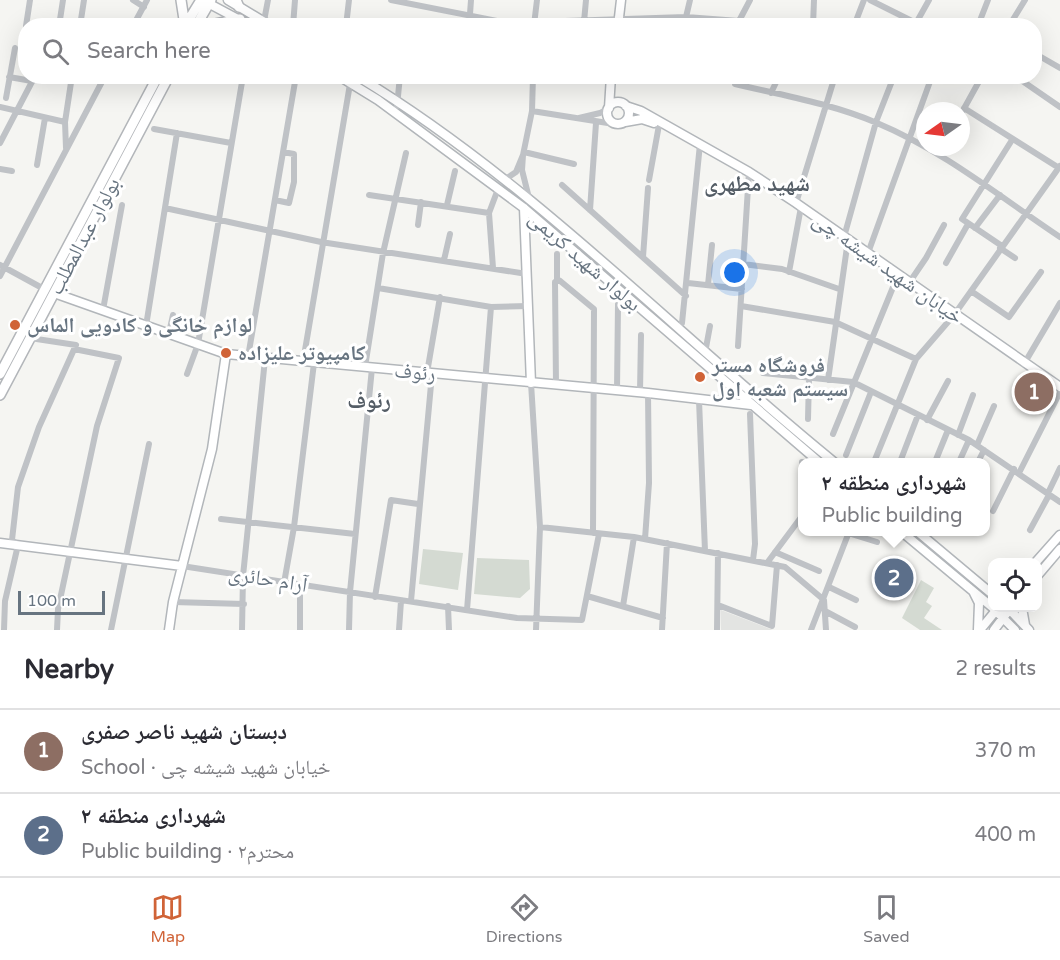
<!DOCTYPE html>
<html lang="en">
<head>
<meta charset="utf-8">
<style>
	body { margin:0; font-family:"Varela Round","Noto Naskh Arabic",sans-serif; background:#f2f2f3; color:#2b2b33 }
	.controls { position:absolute; right:18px; bottom:18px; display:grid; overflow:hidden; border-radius:12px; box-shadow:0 6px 24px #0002 }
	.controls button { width:54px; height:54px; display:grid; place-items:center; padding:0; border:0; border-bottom:2px solid #e1e1e2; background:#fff; color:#2b2b33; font:30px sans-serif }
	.compass { position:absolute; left:916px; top:102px; width:54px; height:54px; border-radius:50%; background:#fff; box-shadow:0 6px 24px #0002; rotate:256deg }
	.scale { position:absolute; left:18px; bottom:15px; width:87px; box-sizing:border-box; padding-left:6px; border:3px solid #677480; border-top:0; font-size:16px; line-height:21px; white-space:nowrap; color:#677480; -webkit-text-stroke:4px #fff; paint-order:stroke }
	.you { position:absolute; left:735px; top:273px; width:21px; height:21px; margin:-15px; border:4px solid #fff; border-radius:50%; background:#1a73e8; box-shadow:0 0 0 9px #1a73e833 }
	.badge { display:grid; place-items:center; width:39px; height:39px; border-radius:50%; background:#d06337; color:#fff; font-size:20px; font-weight:700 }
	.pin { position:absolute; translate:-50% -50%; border:3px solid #fff; box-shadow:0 2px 6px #0006 }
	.popup { position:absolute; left:798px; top:458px; width:192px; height:78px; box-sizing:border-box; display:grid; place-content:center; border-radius:12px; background:#fff; filter:drop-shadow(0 2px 4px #0005); font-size:20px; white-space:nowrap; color:#7c7c81 }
	.popup b { font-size:22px; color:#2b2b33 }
	.popup::after { content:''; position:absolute; left:50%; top:100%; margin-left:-12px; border:12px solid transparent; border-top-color:#fff }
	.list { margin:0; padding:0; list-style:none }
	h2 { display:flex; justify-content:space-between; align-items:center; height:78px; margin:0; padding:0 24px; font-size:26px }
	h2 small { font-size:20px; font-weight:400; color:#7c7c81 }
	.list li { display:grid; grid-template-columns:39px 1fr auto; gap:18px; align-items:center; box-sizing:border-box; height:84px; padding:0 24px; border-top:2px solid #e1e1e2 }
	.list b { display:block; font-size:22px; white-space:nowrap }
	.list p { margin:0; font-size:20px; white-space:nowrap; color:#7c7c81 }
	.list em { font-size:20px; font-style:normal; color:#7c7c81 }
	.icon { flex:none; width:33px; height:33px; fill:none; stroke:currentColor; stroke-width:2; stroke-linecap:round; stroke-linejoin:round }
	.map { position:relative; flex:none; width:1060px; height:630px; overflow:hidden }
	.search { position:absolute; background:#fff; box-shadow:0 6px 24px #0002; left:18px; right:18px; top:18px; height:66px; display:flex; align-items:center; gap:15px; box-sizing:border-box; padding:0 21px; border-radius:24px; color:#7c7c81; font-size:22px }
	.sheet { height:246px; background:#fff }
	nav { display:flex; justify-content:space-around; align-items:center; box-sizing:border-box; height:84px; border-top:2px solid #e1e1e2; background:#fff; font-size:16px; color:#7c7c81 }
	nav a { display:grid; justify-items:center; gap:3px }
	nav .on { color:#d06337 }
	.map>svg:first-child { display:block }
</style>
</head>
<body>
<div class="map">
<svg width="1060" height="630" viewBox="0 0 1060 630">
	<rect width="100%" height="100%" fill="#f5f5f2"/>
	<!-- built -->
	<path fill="#e3e4e2" d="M 721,610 L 773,630 L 721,630 Z"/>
	<!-- green -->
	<path fill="#d4dad2" d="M 423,549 L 463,553 L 458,590 L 419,584 Z
		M 477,558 L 529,560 L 530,589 L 520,598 L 474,594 Z
		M 921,580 L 934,588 L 926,602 L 932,606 L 924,618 L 942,630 L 920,630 L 902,618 Z"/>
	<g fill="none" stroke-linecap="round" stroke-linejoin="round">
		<defs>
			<path id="secondary" d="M 228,0 L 271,26
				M 204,1 L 251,26
				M 618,26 L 621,0
				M 339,76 L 378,100 L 524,208 L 819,462
				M 357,76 C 532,182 676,334 834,462
				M607 113a11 11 0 1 1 22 0a11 11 0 1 1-22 0Z
				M 626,106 L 641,111 L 749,172 L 796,203 L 1060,387
				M 609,108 L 611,76
				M 625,122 L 642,119 L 654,123
				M 524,208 L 531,383
				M 54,293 L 226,354 L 648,393 L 751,405
				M 902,532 L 992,607
				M 918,532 L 992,594
				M 0,543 L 182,566
				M 1036,562 L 1060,535
				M 1038,575 L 1060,549
				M 974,593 L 979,603 L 978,630
				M 993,608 L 1015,630
				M 1008,608 L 1029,630
				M 1022,608 L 1025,625
				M 169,630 L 173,602 L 212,449 L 226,354
				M 980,630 L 998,608
				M 994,630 L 1006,614"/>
			<path id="primary" d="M 181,0 L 185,26
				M 236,0 L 239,7
				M 185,26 L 201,0
				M 196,26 L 211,0
				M 206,26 L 240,19
				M 0,374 L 158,76
				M 0,395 L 169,76"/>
		</defs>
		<!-- secondary casing -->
		<use href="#secondary" stroke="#b2b6ba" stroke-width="11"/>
		<!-- primary casing -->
		<use href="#primary" stroke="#b3b6ba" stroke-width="12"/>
		<!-- street -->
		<path stroke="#bfc2c6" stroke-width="6" d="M 133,0 L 144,7
			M 391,0 L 523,26
			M 870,0 L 922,26
			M 470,14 L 471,0
			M 686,17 L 690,0
			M 264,21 L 268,0
			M 535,22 L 686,17 L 739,21 L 750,0
			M 584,22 L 586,0
			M 979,23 L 988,0
			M 534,25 L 537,0
			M 915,25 L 929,0
			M 26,26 L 30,0
			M 59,26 L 63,0
			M 80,26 L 84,0
			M 133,26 L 147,0
			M 293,26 L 295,0
			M 346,26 L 349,0
			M 813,26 L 814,0
			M 854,26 L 864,0
			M 1009,26 L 1025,0
			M 1034,53 L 1060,68
			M 698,76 L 707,79
			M 1015,76 L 1060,107
			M 9,77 L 32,81
			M 735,84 C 782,95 833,104 877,123 C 944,151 1000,197 1060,237
			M 771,93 L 779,76
			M 6,98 L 15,48
			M 397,106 L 400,76
			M 0,107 L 65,122
			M 964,108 L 1059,168
			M 532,111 L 614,124
			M 961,114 L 982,76
			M 579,118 L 600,113 L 609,108
			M 154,129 L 231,143
			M 0,143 L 35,76
			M 66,148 L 65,122 L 72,76
			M 524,152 L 574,164
			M 523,155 L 532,111 L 533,76
			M 37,165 L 45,118
			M 0,169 L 12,171
			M 504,180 L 516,172 L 523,155 L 522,170 L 529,198
			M 649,180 L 659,125
			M 562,185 L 686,296
			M 369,195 L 489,213
			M 275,200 L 289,203 L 294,182 L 294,154 L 283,152
			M 796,203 L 835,76
			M 447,205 L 455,171
			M 165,208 L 321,242 L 527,274
			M 590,210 L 596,123
			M 418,225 L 421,202
			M 975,228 L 1000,195
			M 844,237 L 876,122 L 894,76
			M 1002,246 L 962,219 L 1012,140
			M 1000,248 L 1015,258
			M 868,253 L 932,76
			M 643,257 L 648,188
			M 444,260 L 450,234
			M 946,263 L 968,224
			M 743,264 L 782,269 L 839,289
			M 0,265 L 44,289
			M 493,268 L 489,213 L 498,189
			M 789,272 L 801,207
			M 0,276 L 105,76
			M 557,280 L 557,254
			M 688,283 L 742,289
			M 909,283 L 926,258 L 944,225
			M 708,285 L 712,245
			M 378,288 L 491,307 L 528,306
			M 971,291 L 1009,317 L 1041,272
			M 741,306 L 835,322 L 916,359
			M 103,310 L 122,205
			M 682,323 L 700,144
			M 146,326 L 177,133
			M 169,333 L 173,315
			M 738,346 L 749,172
			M 705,353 L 710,326
			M 248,357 L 296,76
			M 303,362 L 350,84
			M 1024,364 L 1060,303
			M 365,367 L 383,253 L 406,153
			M 427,373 L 440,297
			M 763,373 L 853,382 L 969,440 L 1060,502
			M 187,374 L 198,344 L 243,76
			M 828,380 L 848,240
			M 531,383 L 540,527 L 536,630
			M 556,385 L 555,282 L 559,280 L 594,309 L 593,533
			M 617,390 L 618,304
			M 640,392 L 641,335
			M 699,400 L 705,551
			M 750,414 L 755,544 L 753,560
			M 808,419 L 809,378
			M 927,420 L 948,381
			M 833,434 L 898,275
			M 958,435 L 973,395
			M 977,445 L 994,406
			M 846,455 L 871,392
			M 802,462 L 802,463
			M 874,462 L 916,359 L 954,315 L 1060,166
			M 900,462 L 918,415
			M 935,462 L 948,430
			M 959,462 L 969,440
			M 978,462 L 984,450
			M 1019,473 L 1060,392
			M 1048,493 L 1060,468
			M 993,511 L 1014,469
			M 221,519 L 355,534
			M 540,527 L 634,537 L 785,567 L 824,600 L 826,630
			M 1030,530 L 1049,495
			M 848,533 L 877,542
			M 645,539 L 649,483 L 648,393
			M 775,552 L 819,571
			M 767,563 L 802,516
			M 182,566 L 517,618 L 582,620 L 599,534
			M 284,583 L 294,527 L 314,363
			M 300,584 L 300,630
			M 829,587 L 856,600
			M 587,596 L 663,618
			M 375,597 L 391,500 L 418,504
			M 411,601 L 432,374
			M 173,602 L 244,604
			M 718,605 L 772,626 L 777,565
			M 448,606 L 449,630
			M 623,606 L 634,537
			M 467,610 L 491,307
			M 825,611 L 855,627
			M 4,630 L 5,601 L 18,545 L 12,540 L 18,487 L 39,427 L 76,345 L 30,338
			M 57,630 L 58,609 L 97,426 L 119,358 L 74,349
			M 111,630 L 149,444
			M 242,630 L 243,576 L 265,359
			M 349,630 L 350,592 L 372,368
			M 399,630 L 401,601
			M 662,630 L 667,543
			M 717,630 L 718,553
			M 811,630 L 849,532"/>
		<!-- secondary -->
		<use href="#secondary" stroke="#fff" stroke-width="8"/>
		<!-- primary -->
		<use href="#primary" stroke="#fff" stroke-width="9"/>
	</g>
	<!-- markers -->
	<g fill="#d06337" stroke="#fff" stroke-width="2">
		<circle cx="15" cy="325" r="6"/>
		<circle cx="226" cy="353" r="6"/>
		<circle cx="700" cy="377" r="6"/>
	</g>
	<g text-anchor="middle" stroke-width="6" stroke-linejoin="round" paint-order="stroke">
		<!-- street labels -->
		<g font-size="21" fill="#677480" stroke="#fff">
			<text transform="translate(84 236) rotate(-62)" y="7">بولوار عبدالمطلب</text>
			<text transform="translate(585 261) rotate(41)" y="7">بولوار شهید کریمی</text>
			<text transform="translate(888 268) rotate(35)" y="7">خیابان شهید شیشه چی</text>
			<text transform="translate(415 372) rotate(5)" y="7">رئوف</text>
			<text transform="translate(268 579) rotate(9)" y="7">آرام حائری</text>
		</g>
		<!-- poi labels -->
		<g font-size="21" font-weight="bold" fill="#677480" stroke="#fff" text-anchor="start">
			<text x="27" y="332">لوازم خانگی و کادویی الماس</text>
			<text x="238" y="360">کامپیوتر علیزاده</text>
			<text x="712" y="372">فروشگاه مستر<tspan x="712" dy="24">سیستم شعبه اول</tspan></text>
		</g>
		<!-- neighbourhood labels -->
		<g font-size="22" font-weight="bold" fill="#545d66" stroke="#fff">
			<text x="757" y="191">شهید مطهری</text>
			<text x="369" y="408">رئوف</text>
		</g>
	</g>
</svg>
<div class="controls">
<button><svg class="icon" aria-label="locate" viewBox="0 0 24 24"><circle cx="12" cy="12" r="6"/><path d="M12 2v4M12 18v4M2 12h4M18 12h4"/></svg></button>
</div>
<svg class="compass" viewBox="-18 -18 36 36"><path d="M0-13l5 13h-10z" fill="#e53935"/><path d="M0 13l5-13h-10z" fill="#7c7c81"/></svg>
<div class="scale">100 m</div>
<div class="you"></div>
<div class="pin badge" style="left:1034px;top:392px;background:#8d6e63">1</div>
<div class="pin badge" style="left:894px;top:578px;background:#5c6f8a">2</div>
<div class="popup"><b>شهرداری منطقه ۲</b>Public building</div>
<div class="search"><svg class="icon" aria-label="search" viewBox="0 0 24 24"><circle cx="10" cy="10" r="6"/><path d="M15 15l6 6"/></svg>Search here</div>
</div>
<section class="sheet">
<h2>Nearby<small>2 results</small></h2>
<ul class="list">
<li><span class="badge" style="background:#8d6e63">1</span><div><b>دبستان شهید ناصر صفری</b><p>School · خیابان شهید شیشه چی</p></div><em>370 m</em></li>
<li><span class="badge" style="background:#5c6f8a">2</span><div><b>شهرداری منطقه ۲</b><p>Public building · محترم۲</p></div><em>400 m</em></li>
</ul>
</section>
<nav>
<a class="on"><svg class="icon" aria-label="map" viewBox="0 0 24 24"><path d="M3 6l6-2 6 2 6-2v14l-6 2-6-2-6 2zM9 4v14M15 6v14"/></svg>Map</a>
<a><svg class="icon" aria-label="directions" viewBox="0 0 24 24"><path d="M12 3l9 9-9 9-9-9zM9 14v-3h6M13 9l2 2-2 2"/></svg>Directions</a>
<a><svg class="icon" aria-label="saved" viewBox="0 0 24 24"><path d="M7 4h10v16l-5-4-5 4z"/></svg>Saved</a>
</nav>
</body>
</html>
